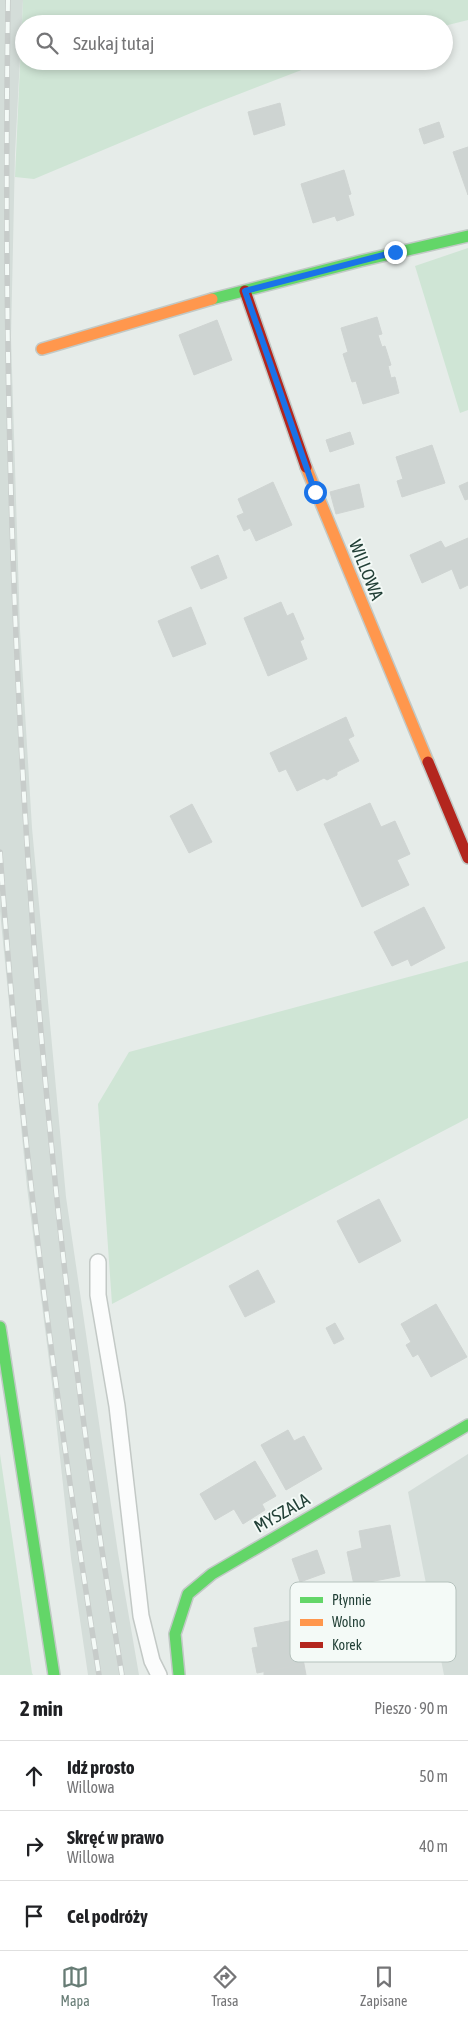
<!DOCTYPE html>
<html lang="pl">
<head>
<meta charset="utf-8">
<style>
	body { margin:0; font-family:"Asap Condensed",sans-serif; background:#f2f2f2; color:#202124 }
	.stop { position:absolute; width:15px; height:15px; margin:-11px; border:4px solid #1a73e8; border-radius:50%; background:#fff }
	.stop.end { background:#1a73e8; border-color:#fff; box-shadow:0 1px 5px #0008 }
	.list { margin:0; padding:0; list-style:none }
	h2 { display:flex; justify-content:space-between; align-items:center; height:65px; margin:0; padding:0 20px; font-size:21px }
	h2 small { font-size:16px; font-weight:400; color:#757577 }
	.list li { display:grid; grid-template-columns:32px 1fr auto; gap:15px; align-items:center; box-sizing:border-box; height:70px; padding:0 20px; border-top:1px solid #e0e0e0 }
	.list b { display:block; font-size:19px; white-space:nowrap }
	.list p { margin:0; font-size:16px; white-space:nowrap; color:#757577 }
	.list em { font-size:16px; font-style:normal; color:#757577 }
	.icon { flex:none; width:28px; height:28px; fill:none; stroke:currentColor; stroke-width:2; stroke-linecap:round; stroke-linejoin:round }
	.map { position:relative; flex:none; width:468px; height:1675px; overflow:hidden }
	.search { position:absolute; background:#fff; box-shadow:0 2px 8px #0003; left:15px; right:15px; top:15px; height:55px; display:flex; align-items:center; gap:12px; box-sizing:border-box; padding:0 18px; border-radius:28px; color:#757577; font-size:19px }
	.sheet { height:275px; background:#fff }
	nav { display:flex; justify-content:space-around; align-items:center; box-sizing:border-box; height:70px; border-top:1px solid #e0e0e0; background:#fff; font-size:14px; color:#757577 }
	nav a { display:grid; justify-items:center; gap:2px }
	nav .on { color:#677c75 }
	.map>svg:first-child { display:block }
</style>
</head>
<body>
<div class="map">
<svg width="468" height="1675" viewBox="0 0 468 1675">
	<rect width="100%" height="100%" fill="#e6ece9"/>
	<!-- built -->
	<path fill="#d4ddd9" d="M 0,0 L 23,0 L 15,154 L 11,337 L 20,630 L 32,828 L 66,1197 L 118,1553 L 139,1675 L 88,1675 L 71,1558 L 52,1384 L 27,1187 L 0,911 Z
		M 468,1454 L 468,1675 L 444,1675 L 408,1492 Z"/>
	<!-- green -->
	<path fill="#cfe5d5" d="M 23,0 L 468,0 L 468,20 L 444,26 L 444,24 L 24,24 L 24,61 L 325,61 L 203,108 L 34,179 L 15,177 Z
		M 468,248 L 468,410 L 460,413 L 415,266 Z
		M 468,961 L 468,1118 L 112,1304 L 98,1104 L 129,1052 Z
		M 0,1454 L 32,1673 L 33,1675 L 0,1675 Z"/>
	<!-- building -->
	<path fill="#ced4d2" stroke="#cfd4d2" d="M 280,103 L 285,125 L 254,135 L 248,112 Z
		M 439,122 L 444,137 L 424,144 L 419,129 Z
		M 468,147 L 468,195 L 453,152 Z
		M 344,170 L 351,194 L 348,195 L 354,215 L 337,221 L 335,216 L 313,223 L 301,184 Z
		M 377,317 L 382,334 L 378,335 L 382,347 L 385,346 L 391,365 L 388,366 L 391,378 L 395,377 L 399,393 L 363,404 L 356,381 L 352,382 L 343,354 L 348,352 L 341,328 Z
		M 217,320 L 232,360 L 194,375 L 179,335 Z
		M 350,432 L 354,444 L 330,452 L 326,440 Z
		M 432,445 L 445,483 L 402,497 L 397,481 L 403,479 L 396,457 Z
		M 273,482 L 292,525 L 256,541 L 250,528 L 244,531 L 237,516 L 244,513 L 238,499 Z
		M 468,482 L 468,499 L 465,500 L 459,486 Z
		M 359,484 L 364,507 L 336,514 L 330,492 Z
		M 468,538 L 468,585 L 460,589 L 452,569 L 422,583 L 410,555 L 441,541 L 445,548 Z
		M 218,555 L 227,578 L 201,589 L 191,567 Z
		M 281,602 L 287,616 L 293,613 L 304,639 L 300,641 L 307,659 L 268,676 L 244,618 Z
		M 191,607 L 206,644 L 173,657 L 158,621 Z
		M 346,717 L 354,736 L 348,739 L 359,761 L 337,772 L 337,775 L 327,780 L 324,778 L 297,791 L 286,769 L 279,772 L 270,753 Z
		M 370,803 L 381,827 L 395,821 L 410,854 L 397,860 L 409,885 L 362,907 L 324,824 Z
		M 192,804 L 212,842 L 189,853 L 170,816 Z
		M 424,907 L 445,948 L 411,966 L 408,959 L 392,966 L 374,932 Z
		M 379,1199 L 401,1241 L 359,1263 L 337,1221 Z
		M 258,1270 L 275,1302 L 245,1317 L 229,1286 Z
		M 436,1304 L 467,1357 L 431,1377 L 418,1354 L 413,1357 L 406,1345 L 411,1342 L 401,1324 Z
		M 335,1323 L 344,1339 L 334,1344 L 326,1328 Z
		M 288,1430 L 294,1441 L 304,1436 L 322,1469 L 286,1490 L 261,1445 Z
		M 255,1461 L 276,1496 L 262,1504 L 265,1510 L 243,1524 L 234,1509 L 215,1520 L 200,1494 Z
		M 390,1525 L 400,1576 L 354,1585 L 347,1552 L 362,1548 L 359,1531 Z
		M 317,1550 L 325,1573 L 300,1582 L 292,1559 Z
		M 294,1620 L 304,1664 L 257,1673 L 252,1648 L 258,1647 L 254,1628 Z
		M 304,1664 L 306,1675 L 264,1675 L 264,1672 Z"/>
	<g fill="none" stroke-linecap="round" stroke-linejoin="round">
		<defs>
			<path id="lane" d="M 98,1262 L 98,1295 L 117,1406 L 141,1616 L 152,1661 L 159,1675"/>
			<path id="fast" d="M 212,299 L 360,261 L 468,236
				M 0,1327 L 54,1675
				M 179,1675 L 175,1634 L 188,1594 L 212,1574 L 468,1425"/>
			<path id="slow" d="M 42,349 L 212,299
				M 306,467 L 428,762"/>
			<path id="jam" d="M 245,291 L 306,467
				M 428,762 L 468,858"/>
		</defs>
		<!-- lane casing -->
		<use href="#lane" stroke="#c3c9c6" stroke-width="18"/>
		<!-- fast casing -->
		<use href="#fast" stroke="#c2c9c6" stroke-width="14"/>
		<!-- slow casing -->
		<use href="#slow" stroke="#c2c9c6" stroke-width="14"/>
		<!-- jam casing -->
		<use href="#jam" stroke="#c2c9c6" stroke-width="14"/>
		<!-- lane -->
		<use href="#lane" stroke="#fbfcfc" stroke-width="15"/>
		<!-- fast -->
		<use href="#fast" stroke="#63d668" stroke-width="11"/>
		<!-- slow -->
		<use href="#slow" stroke="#ff974d" stroke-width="11"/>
		<!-- jam -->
		<use href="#jam" stroke="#b3261e" stroke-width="11"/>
		<defs>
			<path id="rail" d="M 8,0 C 0,561 28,1122 122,1675
				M 0,852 C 19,1128 56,1402 99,1675"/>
		</defs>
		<!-- rail casing -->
		<use href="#rail" stroke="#c7ccca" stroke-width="5.5"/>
		<!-- rail -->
		<use href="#rail" stroke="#f4faf7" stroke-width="4" stroke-dasharray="11" stroke-linecap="butt"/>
	</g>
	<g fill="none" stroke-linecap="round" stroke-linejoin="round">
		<!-- route -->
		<path stroke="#1a73e8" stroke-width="6" d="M 315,492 L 245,291 L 395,252"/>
	</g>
	<g text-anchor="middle" stroke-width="4" stroke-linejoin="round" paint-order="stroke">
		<!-- street labels -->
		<g font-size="18" fill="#224037" stroke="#f4faf7">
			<text transform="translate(366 570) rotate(68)" y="6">WILLOWA</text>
			<text transform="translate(282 1513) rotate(-30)" y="6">MYSZALA</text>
		</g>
	</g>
	<!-- legend -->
	<rect x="290" y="1582" width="166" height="80" rx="8" fill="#f4faf7" stroke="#b5c2bd" stroke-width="1"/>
	<rect x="300" y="1597" width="23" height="6" fill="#63d668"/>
	<rect x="300" y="1619" width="23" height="7" fill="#ff974d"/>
	<rect x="300" y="1642" width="23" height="6" fill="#b3261e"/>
	<g font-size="14" fill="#224037">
		<text x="332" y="1605">Płynnie</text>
		<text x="332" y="1627">Wolno</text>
		<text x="332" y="1650">Korek</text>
	</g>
</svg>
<div class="stop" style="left:315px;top:492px"></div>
<div class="stop end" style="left:395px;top:252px"></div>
<div class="search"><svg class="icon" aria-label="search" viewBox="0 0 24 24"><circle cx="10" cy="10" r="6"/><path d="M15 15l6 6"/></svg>Szukaj tutaj</div>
</div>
<section class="sheet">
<h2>2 min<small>Pieszo · 90 m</small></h2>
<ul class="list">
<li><svg class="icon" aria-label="ahead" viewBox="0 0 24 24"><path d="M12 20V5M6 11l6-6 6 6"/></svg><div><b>Idź prosto</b><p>Willowa</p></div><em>50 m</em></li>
<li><svg class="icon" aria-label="right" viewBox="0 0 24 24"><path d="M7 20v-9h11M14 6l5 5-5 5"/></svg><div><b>Skręć w prawo</b><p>Willowa</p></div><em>40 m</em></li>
<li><svg class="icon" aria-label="arrive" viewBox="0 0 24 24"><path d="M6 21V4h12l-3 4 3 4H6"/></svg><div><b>Cel podróży</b></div></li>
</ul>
</section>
<nav>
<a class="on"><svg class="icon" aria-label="map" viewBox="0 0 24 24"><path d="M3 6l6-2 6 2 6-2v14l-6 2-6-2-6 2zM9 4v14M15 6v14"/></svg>Mapa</a>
<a><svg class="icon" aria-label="directions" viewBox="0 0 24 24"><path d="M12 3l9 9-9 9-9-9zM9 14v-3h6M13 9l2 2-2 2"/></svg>Trasa</a>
<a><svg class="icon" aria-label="saved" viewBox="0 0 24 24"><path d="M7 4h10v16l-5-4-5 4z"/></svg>Zapisane</a>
</nav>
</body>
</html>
